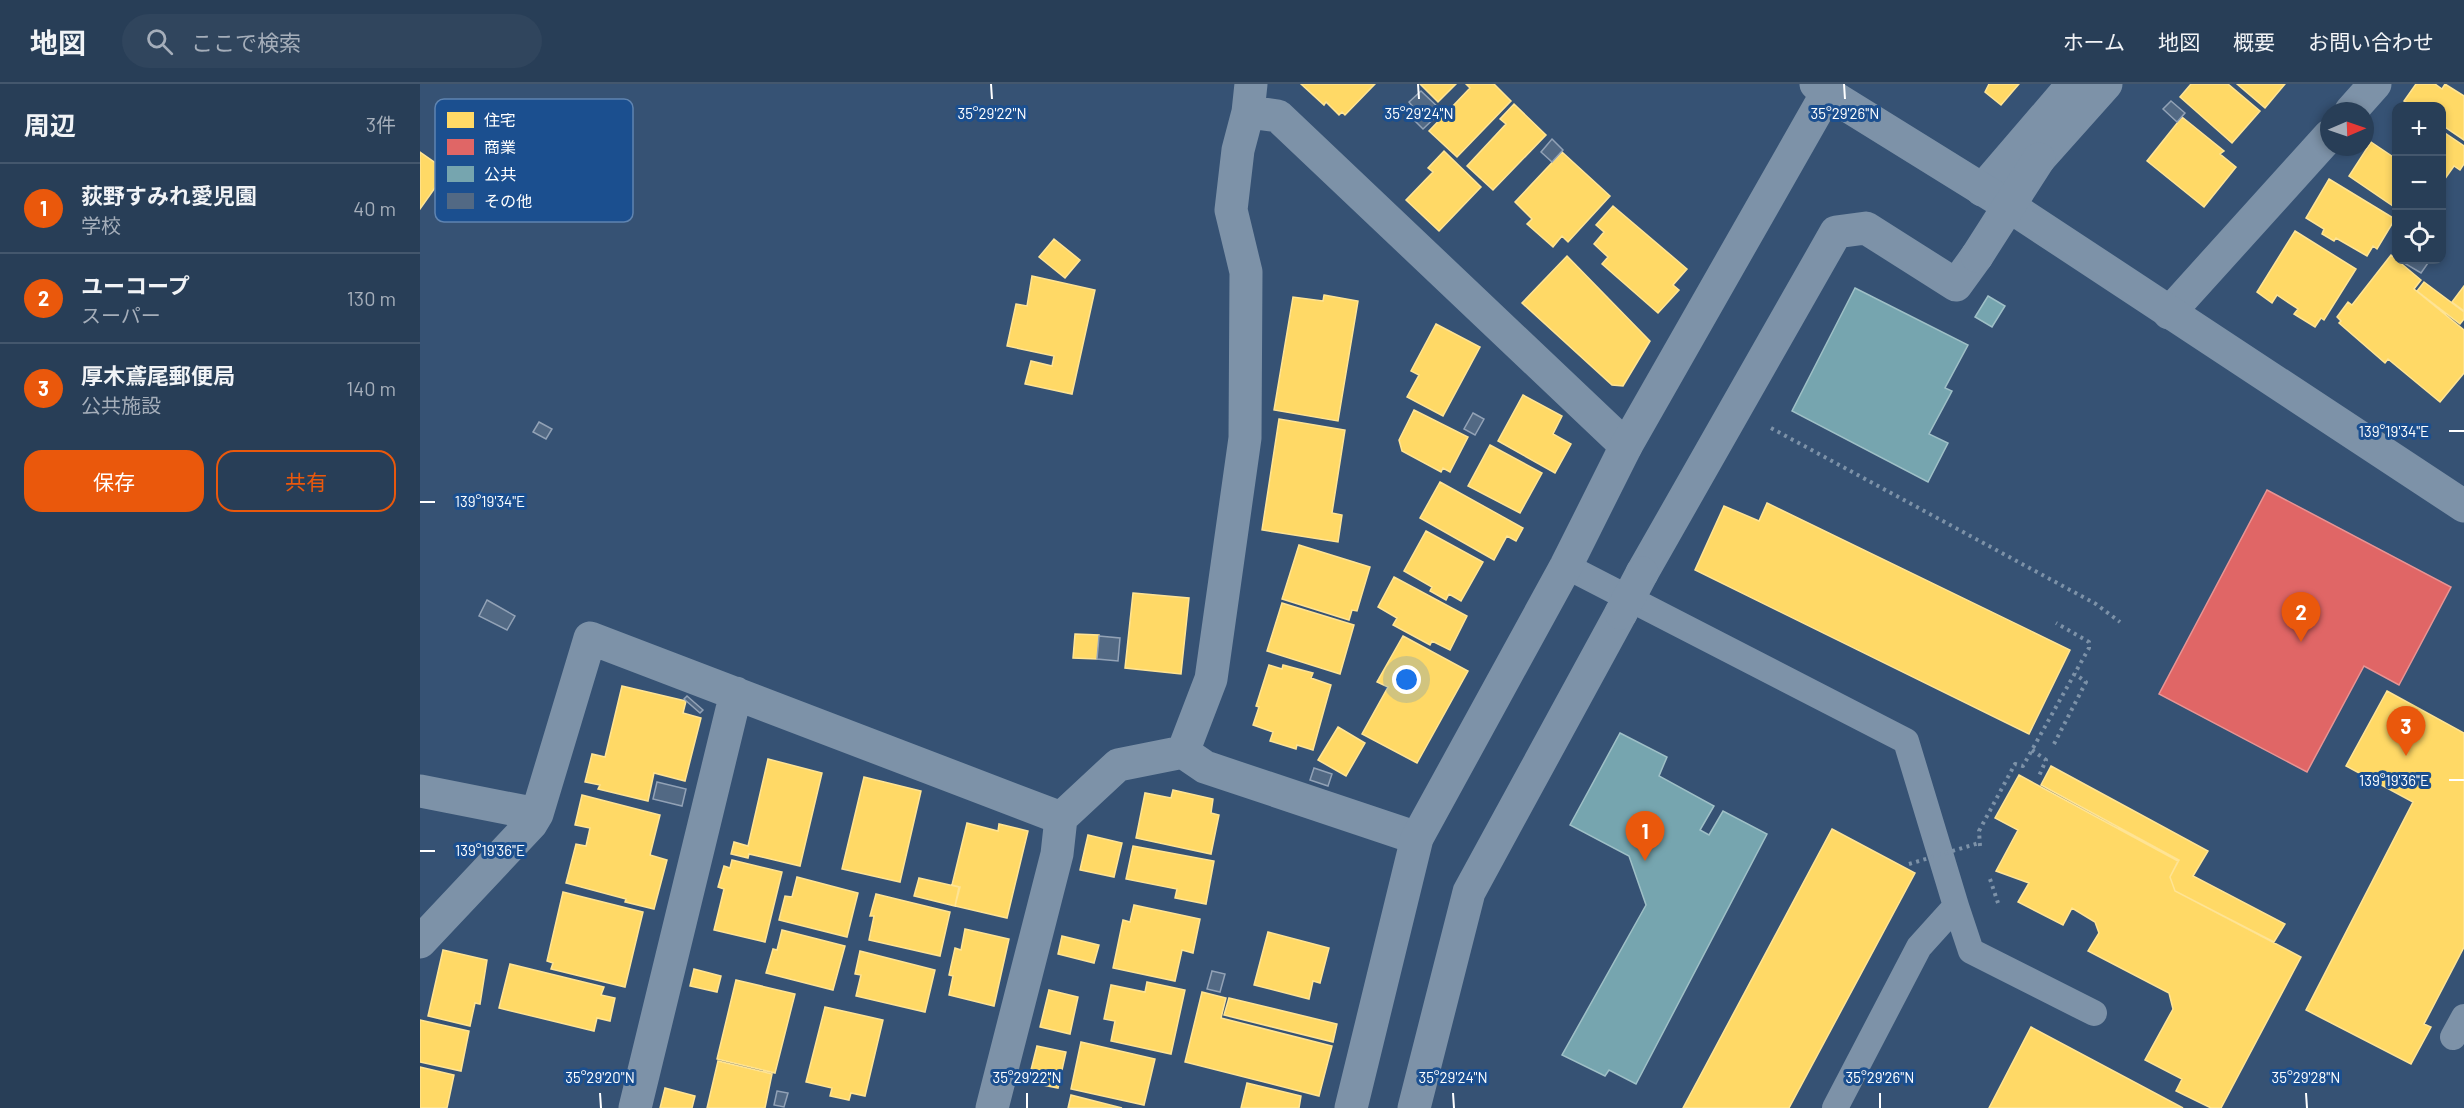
<!DOCTYPE html>
<html lang="ja">
<head>
<meta charset="utf-8">
<style>
	body { margin:0; font-family:Barlow,"Noto Sans JP",sans-serif; background:#30455d; color:#f1f3f6 }
	.controls { position:absolute; right:18px; top:18px; display:grid; overflow:hidden; border-radius:12px; box-shadow:0 3px 9px #0003 }
	.controls button { width:54px; height:54px; display:grid; place-items:center; padding:0; border:0; border-bottom:2px solid #44576d; background:#283e57; color:#f1f3f6; font:30px sans-serif }
	.compass { position:absolute; left:1900px; top:18px; width:54px; height:54px; border-radius:50%; background:#283e57; box-shadow:0 3px 9px #0003; rotate:88deg }
	.you { position:absolute; left:987px; top:596px; width:21px; height:21px; margin:-15px; border:4px solid #fff; border-radius:50%; background:#1a73e8; box-shadow:0 0 0 9px #1a73e833 }
	.badge { display:grid; place-items:center; width:39px; height:39px; border-radius:50%; background:#ea580c; color:#fff; font-size:20px; font-weight:700 }
	.pin { position:absolute; translate:-50% -50px; filter:drop-shadow(0 2px 3px #0008) }
	.pin::after { content:''; position:absolute; top:32px; width:21px; height:18px; background:inherit; clip-path:polygon(0 0,100% 0,50% 100%) }
	.list { margin:0; padding:0; list-style:none }
	h2 { display:flex; justify-content:space-between; align-items:center; height:78px; margin:0; padding:0 24px; font-size:26px }
	h2 small { font-size:20px; font-weight:400; color:#a5aeba }
	.list li { display:grid; grid-template-columns:39px 1fr auto; gap:18px; align-items:center; box-sizing:border-box; height:90px; padding:0 24px; border-top:2px solid #44576d }
	.list b { display:block; font-size:22px; white-space:nowrap }
	.list p { margin:0; font-size:20px; white-space:nowrap; color:#a5aeba }
	.list em { font-size:20px; font-style:normal; color:#a5aeba }
	.actions { display:flex; gap:12px; padding:18px 24px }
	.actions a { flex:1; padding:14px 0; border:2px solid #ea580c; border-radius:18px; text-align:center; font-size:21px; color:#ea580c }
	.actions .main { background:#ea580c; color:#fff }
	.icon { flex:none; width:33px; height:33px; fill:none; stroke:currentColor; stroke-width:2; stroke-linecap:round; stroke-linejoin:round }
	.map { position:relative; flex:none; width:2044px; height:1024px; overflow:hidden }
	header { display:flex; align-items:center; gap:36px; box-sizing:border-box; height:84px; padding:0 30px; background:#283e57; border-bottom:2px solid #44576d }
	header strong { font-size:28px }
	nav { display:flex; gap:33px; margin-inline-start:auto; font-size:21px }
	.search { width:420px; height:54px; background:#30455d; display:flex; align-items:center; gap:15px; box-sizing:border-box; padding:0 21px; border-radius:33px; color:#a5aeba; font-size:22px }
	main { display:flex }
	aside { flex:1; background:#283e57 }
	.map>svg:first-child { display:block }
</style>
</head>
<body>
<header>
<strong>地図</strong>
<div class="search"><svg class="icon" aria-label="search" viewBox="0 0 24 24"><circle cx="10" cy="10" r="6"/><path d="M15 15l6 6"/></svg>ここで検索</div>
<nav><a>ホーム</a><a>地図</a><a>概要</a><a>お問い合わせ</a></nav>
</header>
<main>
<aside>
<h2>周辺<small>3件</small></h2>
<ul class="list">
<li><span class="badge">1</span><div><b>荻野すみれ愛児園</b><p>学校</p></div><em>40 m</em></li>
<li><span class="badge">2</span><div><b>ユーコープ</b><p>スーパー</p></div><em>130 m</em></li>
<li><span class="badge">3</span><div><b>厚木鳶尾郵便局</b><p>公共施設</p></div><em>140 m</em></li>
</ul>
<div class="actions"><a class="main">保存</a><a>共有</a></div>
</aside>
<div class="map">
<svg width="2044" height="1024" viewBox="0 0 2044 1024">
	<rect width="100%" height="100%" fill="#365274"/>
	<!-- homes -->
	<path fill="#ffd966" stroke="#ffe494" stroke-width="1.5" d="M 881,0 L 955,0 L 925,31 L 922,28 L 919,31 L 906,18 L 904,21 Z
		M 1000,0 L 1036,0 L 1018,18 Z
		M 1046,0 L 1074,0 L 1091,17 L 1037,73 L 1009,47 L 1050,4 Z
		M 1569,0 L 1599,0 L 1581,21 L 1565,8 Z
		M 1771,0 L 1808,0 L 1840,27 L 1812,59 L 1760,13 Z
		M 1817,0 L 1865,0 L 1845,24 Z
		M 1996,0 L 2015,0 L 2022,5 L 2025,0 L 2044,12 L 2044,56 L 2022,41 L 2022,22 L 1992,22 L 1984,17 Z
		M 1094,20 L 1126,51 L 1073,106 L 1047,82 L 1086,40 L 1080,35 Z
		M 1762,33 L 1804,67 L 1800,70 L 1816,83 L 1784,123 L 1727,77 Z
		M 2022,47 L 2044,62 L 2044,80 L 2040,86 L 2034,82 L 2022,99 Z
		M 1951,58 L 1976,75 L 1976,124 L 1929,92 Z
		M 1024,67 L 1061,103 L 1019,147 L 986,116 L 1013,88 L 1008,84 Z
		M 0,68 L 27,87 L 0,125 Z
		M 1142,68 L 1190,112 L 1148,158 L 1142,152 L 1133,163 L 1107,140 L 1112,135 L 1095,118 Z
		M 1909,95 L 1975,135 L 1957,165 L 1953,162 L 1947,172 L 1916,154 L 1914,157 L 1902,150 L 1904,145 L 1886,134 Z
		M 1193,122 L 1267,185 L 1253,201 L 1259,206 L 1238,229 L 1182,180 L 1188,173 L 1174,160 L 1184,148 L 1176,141 Z
		M 1875,147 L 1936,185 L 1904,236 L 1901,234 L 1895,243 L 1874,230 L 1878,225 L 1857,211 L 1852,219 L 1837,208 Z
		M 634,155 L 660,176 L 645,194 L 619,173 Z
		M 1971,171 L 2001,196 L 1994,205 L 2044,246 L 2044,289 L 2020,318 L 1968,275 L 1965,279 L 1919,239 L 1921,237 L 1917,233 L 1928,218 L 1932,221 Z
		M 1147,172 L 1230,257 L 1203,302 L 1192,301 L 1102,219 Z
		M 612,192 L 675,206 L 652,310 L 605,300 L 611,277 L 632,282 L 634,272 L 587,262 L 596,220 L 607,222 Z
		M 2004,198 L 2044,228 L 2044,235 L 2040,240 L 1997,207 Z
		M 2044,202 L 2044,227 L 2032,218 Z
		M 904,211 L 938,217 L 918,337 L 854,326 L 873,213 L 903,217 Z
		M 1016,240 L 1060,263 L 1023,332 L 987,313 L 999,291 L 991,287 Z
		M 1103,311 L 1142,332 L 1133,350 L 1151,360 L 1135,389 L 1078,357 Z
		M 994,326 L 1048,353 L 1030,388 L 1023,384 L 1021,388 L 982,367 L 979,356 Z
		M 859,335 L 925,346 L 912,429 L 922,431 L 918,458 L 842,446 Z
		M 1070,361 L 1122,389 L 1100,429 L 1048,402 Z
		M 1020,398 L 1103,444 L 1096,457 L 1087,452 L 1074,476 L 1000,434 Z
		M 1347,419 L 1650,566 L 1609,650 L 1275,486 L 1304,422 L 1339,437 Z
		M 1006,447 L 1063,478 L 1041,517 L 1029,510 L 1026,516 L 1010,507 L 1012,503 L 984,487 Z
		M 879,461 L 950,483 L 937,527 L 932,526 L 929,536 L 862,515 Z
		M 974,493 L 1047,532 L 1030,566 L 1012,557 L 1010,561 L 973,541 L 977,534 L 958,523 Z
		M 713,509 L 769,514 L 761,590 L 705,584 Z
		M 862,519 L 934,541 L 920,590 L 847,567 Z
		M 655,550 L 679,551 L 677,575 L 653,574 Z
		M 983,552 L 1048,587 L 997,679 L 942,650 L 968,603 L 957,598 Z
		M 849,581 L 862,585 L 863,581 L 893,589 L 891,594 L 911,601 L 893,666 L 877,661 L 876,665 L 850,657 L 853,648 L 833,641 L 839,623 L 836,622 Z
		M 202,602 L 266,617 L 263,629 L 281,634 L 265,697 L 234,689 L 228,717 L 178,705 L 180,701 L 165,698 L 172,670 L 185,673 Z
		M 1967,607 L 2044,649 L 2044,863 L 2004,940 L 2011,943 L 1991,980 L 1886,926 L 1993,718 L 1926,682 Z
		M 918,643 L 945,659 L 926,692 L 898,676 Z
		M 348,675 L 402,689 L 380,782 L 329,770 L 328,774 L 311,770 L 314,758 L 328,762 Z
		M 1631,682 L 1788,767 L 1773,792 L 1865,840 L 1854,858 L 1755,807 L 1750,793 L 1759,776 L 1621,701 Z
		M 1599,691 L 1758,777 L 1750,793 L 1755,807 L 1881,873 L 1801,1024 L 1791,1024 L 1756,1007 L 1762,995 L 1725,976 L 1753,925 L 1749,909 L 1668,867 L 1679,849 L 1675,838 L 1652,824 L 1643,841 L 1598,818 L 1609,799 L 1576,787 L 1598,746 L 1575,734 Z
		M 444,693 L 501,707 L 480,798 L 422,785 Z
		M 753,706 L 793,715 L 791,729 L 799,731 L 791,770 L 716,754 L 725,709 L 751,714 Z
		M 162,711 L 240,731 L 230,771 L 247,776 L 234,825 L 205,818 L 206,815 L 146,799 L 156,760 L 166,762 L 170,744 L 155,741 Z
		M 547,739 L 578,747 L 579,740 L 608,747 L 587,834 L 535,822 L 540,803 L 532,801 Z
		M 1412,745 L 1495,789 L 1369,1024 L 1263,1024 Z
		M 668,751 L 702,759 L 694,793 L 660,786 Z
		M 713,762 L 794,777 L 786,820 L 755,814 L 757,805 L 706,795 Z
		M 312,776 L 362,788 L 345,858 L 294,846 L 304,805 L 298,803 L 304,782 L 310,784 Z
		M 377,793 L 438,809 L 427,853 L 359,836 L 365,812 L 372,813 Z
		M 499,794 L 539,803 L 535,822 L 494,812 Z
		M 143,808 L 223,828 L 205,903 L 131,885 L 133,879 L 127,877 Z
		M 456,810 L 530,828 L 520,872 L 449,856 L 454,832 L 450,832 Z
		M 714,821 L 780,835 L 773,869 L 762,866 L 755,897 L 693,884 L 703,836 L 710,838 Z
		M 545,845 L 589,855 L 574,922 L 529,911 L 533,892 L 529,891 L 535,864 L 541,866 Z
		M 362,846 L 425,862 L 413,906 L 346,889 L 353,865 L 357,866 Z
		M 848,848 L 909,864 L 900,899 L 893,897 L 889,915 L 834,901 Z
		M 642,852 L 679,861 L 674,879 L 638,870 Z
		M 23,866 L 67,876 L 60,920 L 55,919 L 50,942 L 8,932 Z
		M 440,867 L 515,886 L 505,928 L 436,912 L 441,891 L 435,890 Z
		M 90,880 L 184,903 L 181,911 L 195,914 L 190,937 L 177,934 L 174,947 L 79,924 Z
		M 274,885 L 301,892 L 297,908 L 270,902 Z
		M 316,896 L 375,910 L 355,989 L 297,975 Z
		M 727,898 L 765,906 L 751,970 L 691,957 L 695,937 L 684,935 L 691,901 L 725,908 Z
		M 629,906 L 658,913 L 650,950 L 620,943 Z
		M 782,908 L 806,914 L 801,934 L 912,962 L 899,1012 L 765,978 Z
		M 809,914 L 917,940 L 913,958 L 804,931 Z
		M 405,923 L 463,936 L 445,1012 L 431,1009 L 429,1016 L 410,1012 L 412,1004 L 386,998 Z
		M 0,936 L 49,947 L 41,987 L 0,978 Z
		M 1611,943 L 1763,1024 L 1569,1024 Z
		M 661,958 L 735,975 L 724,1021 L 651,1005 Z
		M 617,962 L 646,968 L 638,1004 L 608,998 Z
		M 298,977 L 352,990 L 345,1024 L 287,1024 Z
		M 0,983 L 34,991 L 27,1024 L 0,1024 Z
		M 827,999 L 881,1012 L 879,1024 L 821,1024 Z
		M 245,1004 L 275,1012 L 272,1024 L 240,1024 Z
		M 651,1011 L 702,1024 L 648,1024 Z"/>
	<!-- shops -->
	<path fill="#e06666" stroke="#e99494" stroke-width="1.5" d="M 1847,406 L 2031,503 L 1979,601 L 1944,582 L 1887,688 L 1739,610 Z"/>
	<!-- public -->
	<path fill="#76a5af" stroke="#9fc0c7" stroke-width="1.5" d="M 1435,204 L 1548,261 L 1525,304 L 1532,307 L 1509,350 L 1528,359 L 1508,398 L 1372,327 Z
		M 1568,212 L 1585,222 L 1572,243 L 1555,233 Z
		M 1200,649 L 1247,673 L 1239,692 L 1294,722 L 1280,746 L 1289,751 L 1303,727 L 1347,750 L 1216,1000 L 1189,986 L 1185,992 L 1142,971 L 1226,821 L 1209,772 L 1150,741 Z"/>
	<!-- building -->
	<path fill="#526984" stroke="#92a2b6" stroke-width="1.5" d="M 1001,7 L 1022,27 L 1003,45 L 988,30 L 994,24 L 989,18 Z
		M 1751,17 L 1765,29 L 1757,38 L 1743,25 Z
		M 1132,55 L 1143,66 L 1132,78 L 1121,68 Z
		M 1979,176 L 2003,176 L 2008,179 L 2001,189 Z
		M 1053,329 L 1064,335 L 1055,351 L 1044,345 Z
		M 119,338 L 132,345 L 126,355 L 113,348 Z
		M 67,516 L 95,532 L 87,546 L 59,532 Z
		M 679,552 L 700,554 L 698,577 L 677,575 Z
		M 267,612 L 283,626 L 280,629 L 264,615 Z
		M 894,684 L 912,690 L 908,702 L 890,696 Z
		M 237,698 L 266,705 L 262,722 L 233,715 Z
		M 792,887 L 805,890 L 800,908 L 787,905 Z
		M 357,1007 L 368,1009 L 364,1023 L 354,1021 Z"/>
	<g fill="none" stroke-linecap="round" stroke-linejoin="round">
		<!-- path -->
		<path stroke="#7d92a8" stroke-width="4" stroke-dasharray="3 4.5" stroke-linecap="butt" d="M 1351,344 L 1676,520 L 1700,538
			M 1634,660 L 1666,598 L 1655,590
			M 1612,666 L 1626,676 L 1619,692
			M 1560,762 L 1559,747 L 1595,680 L 1603,682 L 1669,564 L 1669,558 L 1636,539
			M 1570,795 L 1578,819"/>
		<!-- service -->
		<path stroke="#7d92a8" stroke-width="26" d="M 1146,482 L 1486,657 L 1536,822 L 1499,863 L 1415,1024
			M 1536,822 L 1551,867 L 1674,929
			M 2033,953 L 2044,933"/>
		<!-- pedestrian -->
		<path stroke="#7d92a8" stroke-width="33" d="M 1619,75 L 1686,0
			M 1562,106 L 1653,0
			M 1222,489 L 1416,148 L 1446,144 L 1536,201 L 1557,172
			M 994,1024 L 1049,808 L 1201,529"/>
		<!-- minor -->
		<path stroke="#7d92a8" stroke-width="33" d="M 1931,27 L 1955,0
			M 828,28 L 858,32 L 1206,362
			M 1749,229 L 1909,52
			M 763,668 L 785,683 L 997,754
			M 0,707 L 117,730
			M 0,858 L 111,740 L 117,730 L 170,554 L 641,734 L 698,681 L 763,668 L 791,595 L 825,354 L 826,188 L 811,126 L 818,66 L 828,28 L 831,0
			M 215,1024 L 316,609
			M 572,1024 L 637,770 L 641,734"/>
		<!-- tertiary -->
		<path stroke="#7d92a8" stroke-width="33" d="M 1396,0 L 1407,9 L 1586,120 L 2044,422
			M 931,1024 L 997,754 L 1146,482 L 1206,362 L 1407,9"/>
		<!-- path-bridge -->
		<path stroke="#7d92a8" stroke-width="4" stroke-dasharray="3 4.5" stroke-linecap="butt" d="M 1489,780 L 1559,759"/>
		<!-- pedestrian-bridge -->
		<path stroke="#7d92a8" stroke-width="33" d="M 1557,172 L 1619,75
			M 1201,529 L 1222,489"/>
	</g>
	<!-- ticks -->
	<path fill="none" stroke="#fff" stroke-width="2" d="M 571,0 L 572,15M 998,0 L 999,15M 1424,0 L 1425,15M 2029,347 L 2044,347M 0,418 L 15,418M 2029,696 L 2044,696M 0,767 L 15,767M 180,1009 L 181,1024M 607,1009 L 607,1024M 1033,1009 L 1034,1024M 1460,1009 L 1460,1024M 1886,1009 L 1887,1024"/>
	<!-- legend -->
	<rect x="15" y="15" width="198" height="123" rx="9" fill="#1b4f8f" stroke="#5f84b1" stroke-width="1.5"/>
	<rect x="27" y="28" width="27" height="16" fill="#ffd966"/>
	<rect x="27" y="55" width="27" height="16" fill="#e06666"/>
	<rect x="27" y="82" width="27" height="16" fill="#76a5af"/>
	<rect x="27" y="109" width="27" height="16" fill="#526984"/>
	<g font-size="16" fill="#fff">
		<text x="64" y="42">住宅</text>
		<text x="64" y="69">商業</text>
		<text x="64" y="96">公共</text>
		<text x="64" y="123">その他</text>
	</g>
	<g font-size="15" text-anchor="middle" fill="#fff" stroke="#1b4f8f" stroke-width="6" stroke-linejoin="round" paint-order="stroke">
		<text x="572" y="35">35°29'22"N</text>
		<text x="999" y="35">35°29'24"N</text>
		<text x="1425" y="35">35°29'26"N</text>
		<text x="1974" y="353">139°19'34"E</text>
		<text x="70" y="423">139°19'34"E</text>
		<text x="1974" y="702">139°19'36"E</text>
		<text x="70" y="772">139°19'36"E</text>
		<text x="180" y="999">35°29'20"N</text>
		<text x="607" y="999">35°29'22"N</text>
		<text x="1033" y="999">35°29'24"N</text>
		<text x="1460" y="999">35°29'26"N</text>
		<text x="1886" y="999">35°29'28"N</text>
	</g>
</svg>
<div class="controls">
<button>+</button>
<button>−</button>
<button><svg class="icon" aria-label="locate" viewBox="0 0 24 24"><circle cx="12" cy="12" r="6"/><path d="M12 2v4M12 18v4M2 12h4M18 12h4"/></svg></button>
</div>
<svg class="compass" viewBox="-18 -18 36 36"><path d="M0-13l5 13h-10z" fill="#e53935"/><path d="M0 13l5-13h-10z" fill="#a5aeba"/></svg>
<div class="you"></div>
<div class="pin badge" style="left:1225px;top:777px">1</div>
<div class="pin badge" style="left:1881px;top:558px">2</div>
<div class="pin badge" style="left:1986px;top:672px">3</div>
</div>
</main>
</body>
</html>
